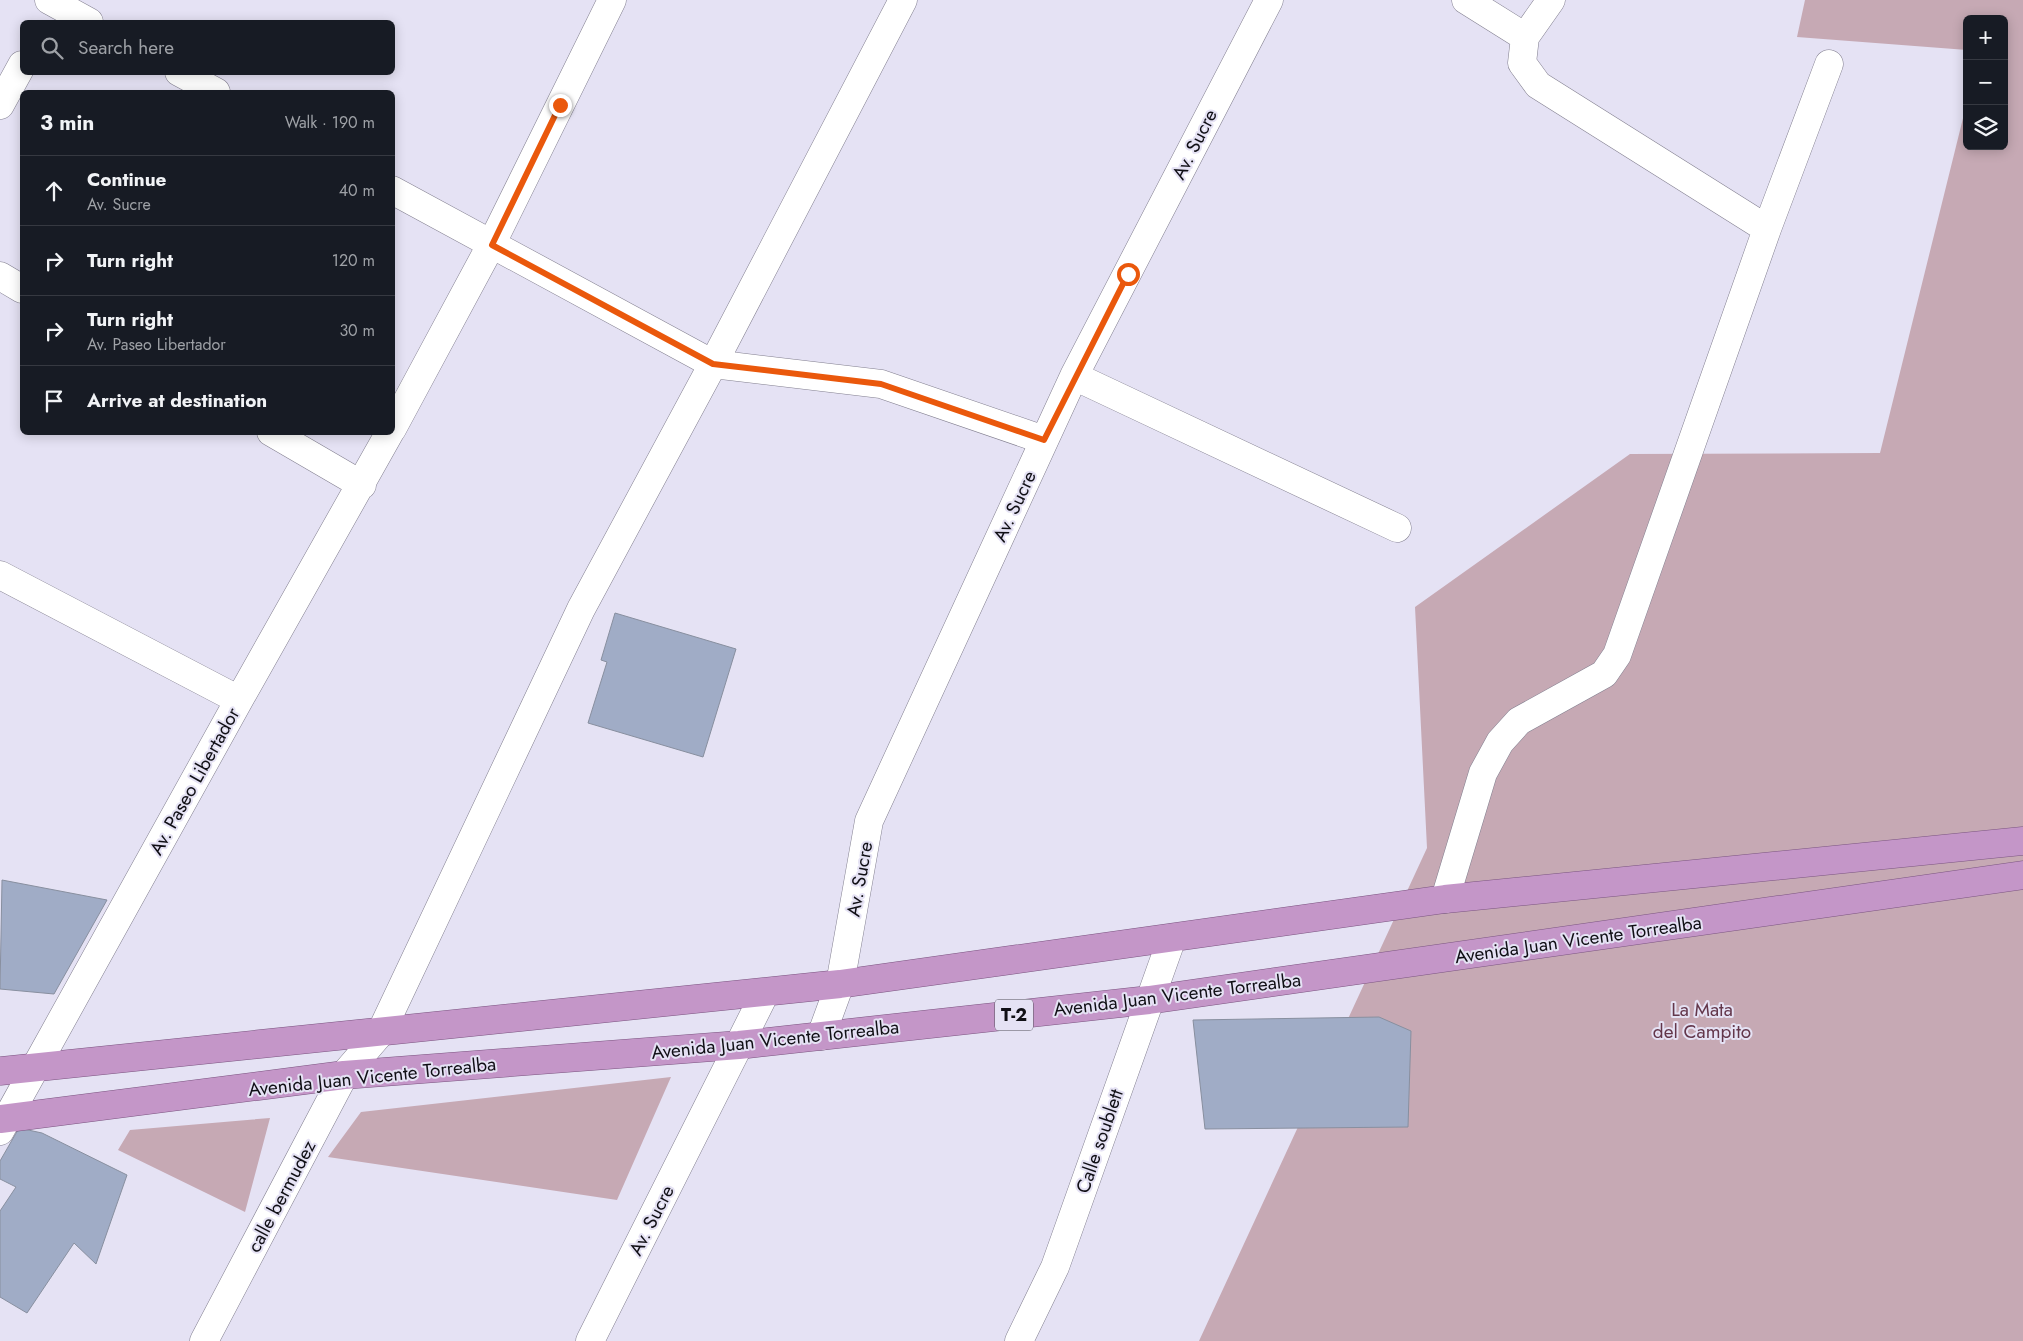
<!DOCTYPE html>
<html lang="en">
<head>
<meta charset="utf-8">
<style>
	body { margin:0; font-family:Jost,sans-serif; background:#242831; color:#f1f3f6 }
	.controls { position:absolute; right:15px; top:15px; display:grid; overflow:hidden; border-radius:8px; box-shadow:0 2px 12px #0003 }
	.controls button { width:45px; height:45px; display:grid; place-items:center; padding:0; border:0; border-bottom:1px solid #363941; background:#171b24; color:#f1f3f6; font:25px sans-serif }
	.stop { position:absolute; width:15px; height:15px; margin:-11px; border:4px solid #ea580c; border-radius:50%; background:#fff }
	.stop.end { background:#ea580c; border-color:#fff; box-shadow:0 1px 5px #0008 }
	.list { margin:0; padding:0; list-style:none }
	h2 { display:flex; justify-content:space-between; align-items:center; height:65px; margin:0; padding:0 20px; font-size:21px }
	h2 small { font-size:16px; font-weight:400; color:#9ea1a6 }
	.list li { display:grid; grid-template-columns:32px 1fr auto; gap:15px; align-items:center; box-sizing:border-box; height:70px; padding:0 20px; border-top:1px solid #363941 }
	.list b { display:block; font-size:19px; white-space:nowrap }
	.list p { margin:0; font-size:16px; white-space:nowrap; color:#9ea1a6 }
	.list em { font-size:16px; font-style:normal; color:#9ea1a6 }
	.icon { flex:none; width:28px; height:28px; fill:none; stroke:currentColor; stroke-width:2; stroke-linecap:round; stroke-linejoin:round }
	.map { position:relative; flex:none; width:2023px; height:1341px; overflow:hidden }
	.search { position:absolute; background:#171b24; box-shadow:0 2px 12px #0003; left:20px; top:20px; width:375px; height:55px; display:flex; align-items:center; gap:12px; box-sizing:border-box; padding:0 18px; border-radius:8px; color:#9ea1a6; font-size:19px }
	.panel { position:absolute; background:#171b24; box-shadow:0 2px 12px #0003; left:20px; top:90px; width:375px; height:345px; border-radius:8px }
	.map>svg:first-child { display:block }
</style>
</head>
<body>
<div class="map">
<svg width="2023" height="1341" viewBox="0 0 2023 1341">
	<rect width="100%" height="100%" fill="#e5e2f4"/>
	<!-- green -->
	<path fill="#c6a9b4" d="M 1805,0 L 2023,0 L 2023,1341 L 1199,1341 L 1427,848 L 1415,607 L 1630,454 L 1880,453 L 1967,102 L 1967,146 L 2004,146 L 2004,19 L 1967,19 L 1967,50 L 1797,37 Z
		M 671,1077 L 617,1200 L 328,1157 L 361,1112 Z
		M 270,1118 L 245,1212 L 118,1150 L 130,1130 Z"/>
	<!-- building -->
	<path fill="#a0acc6" stroke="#888f9f" d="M 615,613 L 736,649 L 703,757 L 588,723 L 607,662 L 601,660 Z
		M 2,880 L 107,900 L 54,994 L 0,989 Z
		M 1379,1017 L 1411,1031 L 1408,1127 L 1205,1129 L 1193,1020 Z
		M 19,1128 L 42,1133 L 127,1175 L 96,1264 L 74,1243 L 27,1313 L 0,1297 L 0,1211 L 16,1187 L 0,1179 L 0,1161 Z"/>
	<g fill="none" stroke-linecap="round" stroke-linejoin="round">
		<defs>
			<path id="minor" d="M 49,0 L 89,22
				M 1466,0 L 1525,37 L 1551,0
				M 1525,37 L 1522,63 L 1538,85 L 1767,229
				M 179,72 L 216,92
				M 0,105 L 22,65
				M 392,190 L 713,364 L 881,384 L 1044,440
				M 0,276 L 22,289
				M 1074,376 L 1397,528
				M 392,429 L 491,245 L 612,0
				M 271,432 L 362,485
				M 0,575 L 239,700
				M 1445,899 L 1483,773 L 1500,742 L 1519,721 L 1604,674 L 1617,655 L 1767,229 L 1829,64
				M 821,1036 L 840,984 L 869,821 L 1074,376 L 1269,0
				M 0,1131 L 239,700 L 390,432
				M 204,1341 L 344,1075 L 381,1032 L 581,609 L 713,364 L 903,0
				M 590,1341 L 765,993
				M 1019,1341 L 1055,1267 L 1172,938"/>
			<path id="trunk" d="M 0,1071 L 840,984 L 1445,899 L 2023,841
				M 0,1119 L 344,1075 L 739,1045 L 1149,1000 L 2023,875"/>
		</defs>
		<!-- minor casing -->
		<use href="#minor" stroke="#827f8f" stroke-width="29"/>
		<!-- trunk casing -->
		<use href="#trunk" stroke="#7b5580" stroke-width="29"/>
		<!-- minor -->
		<use href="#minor" stroke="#fff" stroke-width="28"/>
		<!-- trunk -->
		<use href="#trunk" stroke="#c496c8" stroke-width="28"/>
	</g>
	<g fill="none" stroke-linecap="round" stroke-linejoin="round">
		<!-- route -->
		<path stroke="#ea580c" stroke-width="6" d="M 560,105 L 492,245 L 713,364 L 881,384 L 1044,440 L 1128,274"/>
	</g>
	<g text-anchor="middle" stroke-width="4" stroke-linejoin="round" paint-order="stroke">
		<!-- shield labels -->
		<rect fill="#e5e2f4" stroke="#504e58" stroke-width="1" x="995" y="999.5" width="38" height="31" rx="4"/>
		<g font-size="18" font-weight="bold" fill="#100f15">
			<text x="1014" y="1021">T-2</text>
		</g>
		<!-- street labels -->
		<g font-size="19" fill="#100f15" stroke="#e5e2f4">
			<text transform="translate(1194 144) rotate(-63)" y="7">Av. Sucre</text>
			<text transform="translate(1014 506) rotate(-65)" y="7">Av. Sucre</text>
			<text transform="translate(194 781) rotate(-61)" y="7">Av. Paseo Libertador</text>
			<text transform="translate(859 879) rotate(-80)" y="7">Av. Sucre</text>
			<text transform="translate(1578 939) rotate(-8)" y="7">Avenida Juan Vicente Torrealba</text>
			<text transform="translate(1177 994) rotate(-7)" y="7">Avenida Juan Vicente Torrealba</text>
			<text transform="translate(775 1039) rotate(-6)" y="7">Avenida Juan Vicente Torrealba</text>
			<text transform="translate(372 1076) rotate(-6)" y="7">Avenida Juan Vicente Torrealba</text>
			<text transform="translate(1099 1141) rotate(-71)" y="7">Calle soublett</text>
			<text transform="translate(281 1196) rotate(-62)" y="7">calle bermudez</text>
			<text transform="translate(651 1220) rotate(-63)" y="7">Av. Sucre</text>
		</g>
		<!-- park labels -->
		<g font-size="19" fill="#63364a" stroke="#e5e2f4">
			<text x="1702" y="1016">La Mata<tspan x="1702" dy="22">del Campito</tspan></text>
		</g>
	</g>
</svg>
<div class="controls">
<button>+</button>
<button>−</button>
<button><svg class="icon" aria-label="layers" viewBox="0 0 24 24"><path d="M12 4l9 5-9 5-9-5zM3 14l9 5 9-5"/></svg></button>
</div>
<div class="stop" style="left:1128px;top:274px"></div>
<div class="stop end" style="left:560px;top:105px"></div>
<div class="search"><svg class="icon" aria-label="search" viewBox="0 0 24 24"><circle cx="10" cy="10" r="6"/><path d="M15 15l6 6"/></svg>Search here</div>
<section class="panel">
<h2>3 min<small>Walk · 190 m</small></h2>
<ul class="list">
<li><svg class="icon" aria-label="ahead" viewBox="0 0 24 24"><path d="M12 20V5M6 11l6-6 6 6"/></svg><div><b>Continue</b><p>Av. Sucre</p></div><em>40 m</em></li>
<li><svg class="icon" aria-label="right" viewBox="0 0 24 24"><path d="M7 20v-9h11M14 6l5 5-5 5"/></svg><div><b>Turn right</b></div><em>120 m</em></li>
<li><svg class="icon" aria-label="right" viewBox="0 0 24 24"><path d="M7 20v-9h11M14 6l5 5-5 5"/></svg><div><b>Turn right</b><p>Av. Paseo Libertador</p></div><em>30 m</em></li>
<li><svg class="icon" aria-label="arrive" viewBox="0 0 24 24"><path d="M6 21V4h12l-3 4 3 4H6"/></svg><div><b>Arrive at destination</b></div></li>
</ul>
</section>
</div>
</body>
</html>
